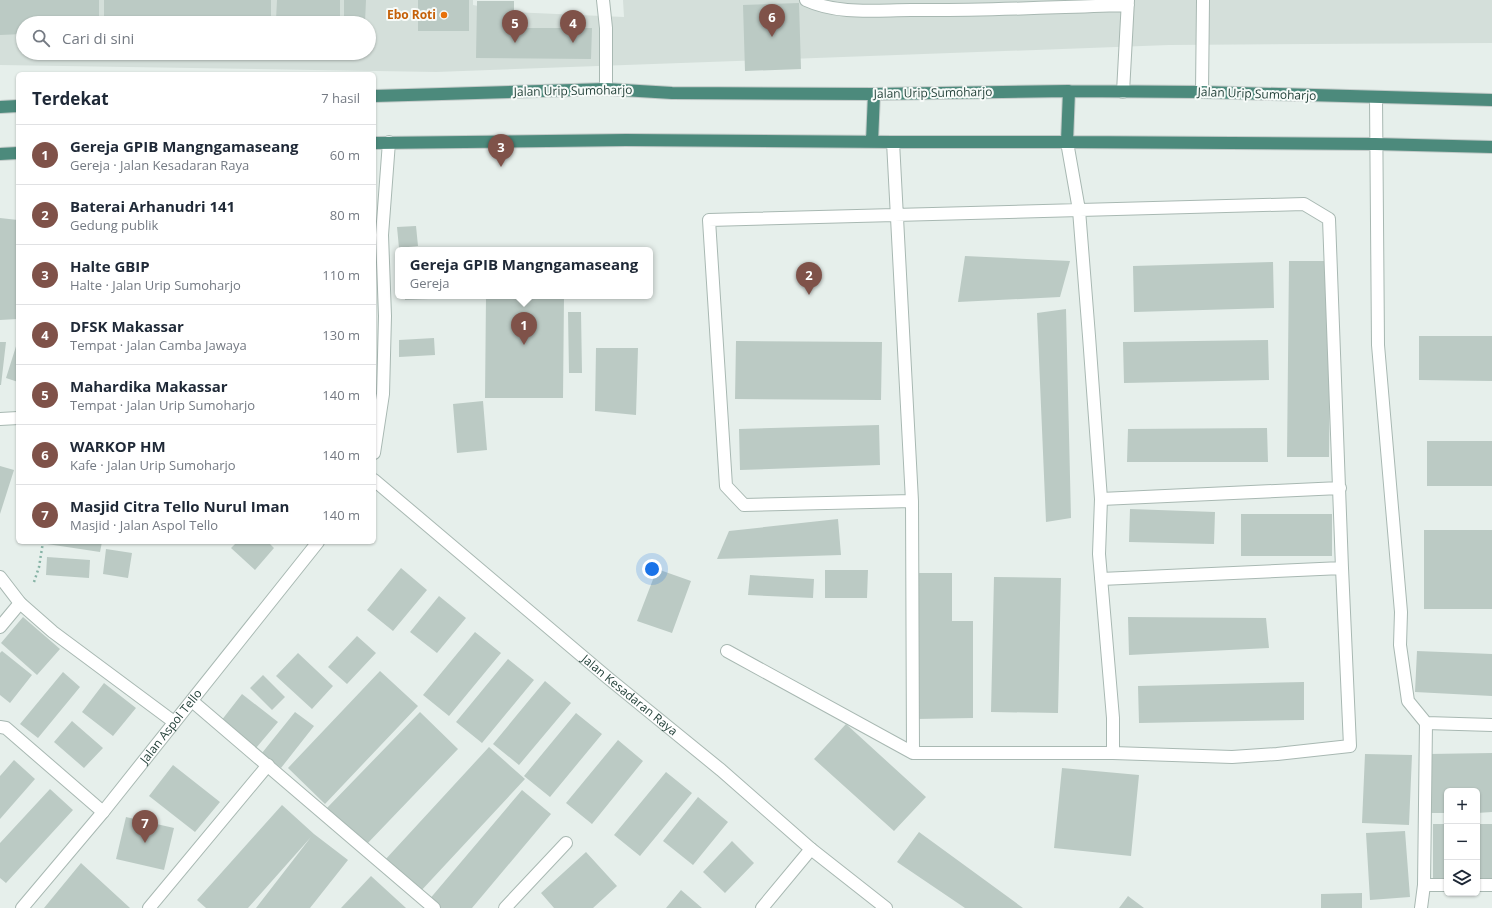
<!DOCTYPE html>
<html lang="id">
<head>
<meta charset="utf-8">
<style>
	body { margin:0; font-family:"Open Sans",sans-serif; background:#f2f2f3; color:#1f2937 }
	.controls { position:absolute; right:12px; bottom:12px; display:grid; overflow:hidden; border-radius:6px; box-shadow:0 1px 3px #0004 }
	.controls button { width:36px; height:36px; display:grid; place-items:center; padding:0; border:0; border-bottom:1px solid #e0e1e3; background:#fff; color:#1f2937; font:20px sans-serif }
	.you { position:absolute; left:652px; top:569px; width:14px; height:14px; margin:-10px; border:3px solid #fff; border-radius:50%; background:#1a73e8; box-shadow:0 0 0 6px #1a73e833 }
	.badge { display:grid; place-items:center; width:26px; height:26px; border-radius:50%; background:#7f5249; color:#fff; font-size:13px; font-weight:700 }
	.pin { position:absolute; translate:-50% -33px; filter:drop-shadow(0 1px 2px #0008) }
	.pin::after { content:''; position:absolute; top:21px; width:14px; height:12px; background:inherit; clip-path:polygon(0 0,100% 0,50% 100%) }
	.popup { position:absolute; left:395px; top:247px; width:258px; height:52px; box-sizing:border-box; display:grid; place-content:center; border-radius:6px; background:#fff; filter:drop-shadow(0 1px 3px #0005); font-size:13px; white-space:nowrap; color:#747a83 }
	.popup b { font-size:15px; color:#1f2937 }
	.popup::after { content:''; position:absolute; left:50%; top:100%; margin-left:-8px; border:8px solid transparent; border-top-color:#fff }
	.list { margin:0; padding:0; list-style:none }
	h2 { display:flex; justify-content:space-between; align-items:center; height:52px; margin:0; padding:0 16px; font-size:17px }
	h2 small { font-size:13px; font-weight:400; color:#747a83 }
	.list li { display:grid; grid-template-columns:26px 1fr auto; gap:12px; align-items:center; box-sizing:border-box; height:60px; padding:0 16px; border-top:1px solid #e0e1e3 }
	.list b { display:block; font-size:15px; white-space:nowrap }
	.list p { margin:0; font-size:13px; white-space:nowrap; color:#747a83 }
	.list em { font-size:13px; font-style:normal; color:#747a83 }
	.icon { flex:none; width:22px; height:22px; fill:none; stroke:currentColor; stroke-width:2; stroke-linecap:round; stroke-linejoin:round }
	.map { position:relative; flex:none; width:1492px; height:908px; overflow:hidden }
	.search { position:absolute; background:#fff; box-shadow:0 1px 3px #0004; left:16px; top:16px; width:360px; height:44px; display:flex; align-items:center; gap:10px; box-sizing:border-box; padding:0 14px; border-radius:22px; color:#747a83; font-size:15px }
	.panel { position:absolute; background:#fff; box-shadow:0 1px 3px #0004; left:16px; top:72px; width:360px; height:472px; border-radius:6px }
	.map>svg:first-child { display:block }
</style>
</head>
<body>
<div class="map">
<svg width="1492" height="908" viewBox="0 0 1492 908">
	<rect width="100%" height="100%" fill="#e6efeb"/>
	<!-- built -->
	<path fill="#d4dfda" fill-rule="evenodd" d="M 0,0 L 473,0 L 473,5 L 512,12 L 624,17 L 623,0 L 1492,0 L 1492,43 L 1169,45 L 436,72 L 0,65 ZM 23,23 L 369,23 L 369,53 L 23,53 Z"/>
	<!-- building -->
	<path fill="#bbcac4" d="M 0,0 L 99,0 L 99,23 L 23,23 L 23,34 L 0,35 Z
		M 104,0 L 271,0 L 271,23 L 104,23 Z
		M 277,0 L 340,0 L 340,21 L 276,20 Z
		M 344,0 L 366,0 L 365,23 L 344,23 Z
		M 418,0 L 469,0 L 469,31 L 418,31 Z
		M 477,1 L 514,1 L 514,28 L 592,28 L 591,59 L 476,58 Z
		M 799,3 L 801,69 L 745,71 L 743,5 Z
		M 0,218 L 18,220 L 18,319 L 0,320 Z
		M 416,226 L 418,246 L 399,248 L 397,227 Z
		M 965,256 L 1070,261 L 1060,297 L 958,302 Z
		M 1289,261 L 1331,261 L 1329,457 L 1287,457 Z
		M 1273,262 L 1274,308 L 1134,312 L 1133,266 Z
		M 405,296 L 429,296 L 429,299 L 405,300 Z
		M 486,296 L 564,296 L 563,398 L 485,398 Z
		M 1066,309 L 1071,518 L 1046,522 L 1037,313 Z
		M 568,312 L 581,312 L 582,373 L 569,373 Z
		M 1419,336 L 1492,336 L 1492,381 L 1419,380 Z
		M 434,338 L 435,355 L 399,357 L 399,340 Z
		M 18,340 L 18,382 L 6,378 Z
		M 1268,340 L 1269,380 L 1124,383 L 1123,342 Z
		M 736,341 L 882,342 L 881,400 L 735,399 Z
		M 0,342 L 6,342 L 1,385 L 0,385 Z
		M 596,348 L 638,348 L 636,415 L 595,411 Z
		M 483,401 L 487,450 L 457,453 L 453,404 Z
		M 879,425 L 880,465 L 740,470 L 739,429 Z
		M 1267,428 L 1268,462 L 1127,462 L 1128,429 Z
		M 1427,441 L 1492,441 L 1492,486 L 1427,486 Z
		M 0,466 L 14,470 L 0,514 Z
		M 1130,509 L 1215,512 L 1214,544 L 1129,542 Z
		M 1241,514 L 1332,514 L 1332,556 L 1241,556 Z
		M 838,519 L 841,555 L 717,559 L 729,531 Z
		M 1424,530 L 1492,530 L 1492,609 L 1424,609 Z
		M 47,542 L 102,542 L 100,552 L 47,544 Z
		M 237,542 L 268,542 L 274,548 L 255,570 L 231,548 Z
		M 106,549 L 132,553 L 128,578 L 103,574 Z
		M 47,557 L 90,560 L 89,578 L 46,575 Z
		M 401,568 L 427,590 L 393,631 L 367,610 Z
		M 657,569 L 691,581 L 672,633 L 637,621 Z
		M 825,570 L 868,570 L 867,598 L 825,598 Z
		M 916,573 L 952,573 L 952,621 L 973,621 L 973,718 L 916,719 Z
		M 750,575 L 814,579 L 813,598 L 748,595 Z
		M 994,577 L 1061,578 L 1058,713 L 991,712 Z
		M 439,596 L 466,618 L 437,653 L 410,632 Z
		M 23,617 L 60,649 L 37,675 L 1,643 Z
		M 1128,617 L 1266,618 L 1269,648 L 1129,655 Z
		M 475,632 L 501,653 L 449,716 L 423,695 Z
		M 357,636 L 376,653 L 347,684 L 328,667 Z
		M 2,651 L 32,675 L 10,703 L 0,695 L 0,653 Z
		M 1417,651 L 1492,654 L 1492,696 L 1415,692 Z
		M 298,653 L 333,686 L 312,709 L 276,676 Z
		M 508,659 L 534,680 L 482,743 L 456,722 Z
		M 380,671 L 418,706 L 325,804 L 288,768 Z
		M 63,672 L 80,687 L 38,738 L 20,724 Z
		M 263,675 L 285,697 L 272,710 L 250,688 Z
		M 545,681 L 571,703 L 519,765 L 493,744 Z
		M 1304,682 L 1304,720 L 1139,723 L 1138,686 Z
		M 104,683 L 136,708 L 113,736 L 82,712 Z
		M 242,694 L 278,722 L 256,748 L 221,721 Z
		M 295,712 L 314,726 L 281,768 L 262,753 Z
		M 420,712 L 458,749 L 365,846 L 326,809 Z
		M 576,713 L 602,734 L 550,797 L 524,776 Z
		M 72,721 L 103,748 L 84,768 L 54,742 Z
		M 846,724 L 926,797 L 894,831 L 814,759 Z
		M 618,740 L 643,761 L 592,824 L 566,803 Z
		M 489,747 L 525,779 L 419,893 L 384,861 Z
		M 1492,753 L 1492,812 L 1477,813 L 1477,791 L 1447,791 L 1447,813 L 1430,813 L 1429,754 Z
		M 1365,754 L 1412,755 L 1409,825 L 1362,823 Z
		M 14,760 L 35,779 L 0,819 L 0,776 Z
		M 173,765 L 220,802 L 195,832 L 149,796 Z
		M 1062,768 L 1139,775 L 1131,856 L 1054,848 Z
		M 666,772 L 692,793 L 640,856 L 614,835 Z
		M 50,789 L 73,810 L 6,883 L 0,878 L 0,843 Z
		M 522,790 L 551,814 L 472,908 L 436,908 L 428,901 Z
		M 698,797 L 728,822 L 693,865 L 663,841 Z
		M 282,805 L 314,834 L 348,860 L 310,908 L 256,908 L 311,837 L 248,908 L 206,908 L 197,900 Z
		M 126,817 L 174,828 L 164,870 L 116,859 Z
		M 1433,824 L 1447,824 L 1447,879 L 1433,879 Z
		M 1477,824 L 1492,824 L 1492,879 L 1477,879 Z
		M 1405,831 L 1410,897 L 1370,900 L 1366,833 Z
		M 919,832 L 1023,908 L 965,908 L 897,862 Z
		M 732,841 L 754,863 L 725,893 L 703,872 Z
		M 586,852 L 617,886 L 593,908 L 554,908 L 541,893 Z
		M 81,863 L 130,908 L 44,908 Z
		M 371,876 L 406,908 L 341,908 Z
		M 681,890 L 702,908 L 666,908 Z
		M 1362,893 L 1362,908 L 1321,908 L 1321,894 Z
		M 1128,896 L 1144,908 L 1119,908 Z"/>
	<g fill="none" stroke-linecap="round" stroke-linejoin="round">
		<defs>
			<path id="service" d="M 806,0 C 838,15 877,10 911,10 C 983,11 1055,7 1128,5
				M 1123,92 L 1128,0
				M 1202,92 L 1203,0
				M 893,142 L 912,501 L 913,753
				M 1067,142 L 1079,210 L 1089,336 L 1101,499 L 1099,554 L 1113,718 L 1113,753 L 1232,757 L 1277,754 L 1350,746 L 1342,568 L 1101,579
				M 1101,499 L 1340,488
				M 912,501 L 744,505 L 726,486 L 709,220 L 1304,204 L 1329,219 L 1342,568
				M 727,651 L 913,753 L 1113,753"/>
			<g id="minor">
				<path d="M 603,0 L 606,28 L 606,89"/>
				<path d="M 1376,98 L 1378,345 L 1401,612 L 1400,645 L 1408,701 L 1426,723 L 1492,725"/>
				<path d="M 0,419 L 18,418"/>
				<path d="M 374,453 L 383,394 L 385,316 L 382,235 L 389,142"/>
				<path id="s1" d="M 374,480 L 608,678 L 721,770 L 811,849 L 886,908"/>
				<path d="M 0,577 L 20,603 L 53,632 L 174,722"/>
				<path d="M 0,627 L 20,603"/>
				<path d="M 192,701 L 434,908"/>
				<path d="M 0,727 L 6,728 L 103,812"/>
				<path d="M 1424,885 L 1447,885"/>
				<path d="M 1477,885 L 1492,885"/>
				<path id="s2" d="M 22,908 L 103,812 L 318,542"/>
				<path d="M 149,908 L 268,765"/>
				<path d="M 505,908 L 566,843"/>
				<path d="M 762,908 L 811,849"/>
				<path d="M 1421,908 L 1424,885 L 1426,723"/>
			</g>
			<path id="trunk" d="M 374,96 L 606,89 L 672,93 L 874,94 L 1069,91 L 1202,92 L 1492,100
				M 0,107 L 18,106
				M 872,142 L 874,94
				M 1067,142 L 1069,91
				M 374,143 L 626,140 L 893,142 L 1067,142 L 1375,144 L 1492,147
				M 0,154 L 18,153"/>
		</defs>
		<!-- service casing -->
		<use href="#service" stroke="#a8b8b2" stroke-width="14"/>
		<!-- minor casing -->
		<use href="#minor" stroke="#a8b8b2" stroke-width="14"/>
		<!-- trunk casing -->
		<use href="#trunk" stroke="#c2cac8" stroke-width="14"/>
		<!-- path -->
		<path stroke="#86b3a5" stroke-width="2.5" stroke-dasharray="2 3" stroke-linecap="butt" d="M 34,582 L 39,567 L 43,542"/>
		<!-- service -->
		<use href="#service" stroke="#fff" stroke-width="12"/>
		<!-- minor -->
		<use href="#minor" stroke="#fff" stroke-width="12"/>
		<!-- trunk -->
		<use href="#trunk" stroke="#4c8a7c" stroke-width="12"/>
	</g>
	<!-- markers -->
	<circle fill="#e8710a" stroke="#f7fbf9" stroke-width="1.5" cx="444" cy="15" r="4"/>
	<g text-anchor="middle" stroke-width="4" stroke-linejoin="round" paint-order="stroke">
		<!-- food labels -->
		<g font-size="12" font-weight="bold" fill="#c56008" stroke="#f7fbf9" text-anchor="end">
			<text x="436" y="19">Ebo Roti</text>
		</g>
		<!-- street labels -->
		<g font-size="12" fill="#24423a" stroke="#f7fbf9">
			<text transform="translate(573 91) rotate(-1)" y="4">Jalan Urip Sumoharjo</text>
			<text transform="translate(933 93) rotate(-1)" y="4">Jalan Urip Sumoharjo</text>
			<text transform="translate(1257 94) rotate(2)" y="4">Jalan Urip Sumoharjo</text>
			<text dy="4" stroke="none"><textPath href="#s1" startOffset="334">Jalan Kesadaran Raya</textPath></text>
			<text dy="4" stroke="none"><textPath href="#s2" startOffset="235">Jalan Aspol Tello</textPath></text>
		</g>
	</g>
</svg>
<div class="controls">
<button>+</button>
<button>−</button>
<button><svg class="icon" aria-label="layers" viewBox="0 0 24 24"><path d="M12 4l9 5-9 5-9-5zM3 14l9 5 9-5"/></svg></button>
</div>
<div class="you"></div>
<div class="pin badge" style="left:524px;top:345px">1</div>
<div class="popup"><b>Gereja GPIB Mangngamaseang</b>Gereja</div>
<div class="pin badge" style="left:809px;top:295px">2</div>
<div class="pin badge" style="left:501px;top:167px">3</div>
<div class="pin badge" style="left:573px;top:43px">4</div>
<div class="pin badge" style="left:515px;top:43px">5</div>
<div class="pin badge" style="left:772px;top:37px">6</div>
<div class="pin badge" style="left:145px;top:843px">7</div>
<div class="search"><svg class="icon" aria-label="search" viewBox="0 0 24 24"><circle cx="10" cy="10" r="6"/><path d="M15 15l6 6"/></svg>Cari di sini</div>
<section class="panel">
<h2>Terdekat<small>7 hasil</small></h2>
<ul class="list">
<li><span class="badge">1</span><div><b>Gereja GPIB Mangngamaseang</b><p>Gereja · Jalan Kesadaran Raya</p></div><em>60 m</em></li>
<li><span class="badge">2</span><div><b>Baterai Arhanudri 141</b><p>Gedung publik</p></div><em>80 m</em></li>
<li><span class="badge">3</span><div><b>Halte GBIP</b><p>Halte · Jalan Urip Sumoharjo</p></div><em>110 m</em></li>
<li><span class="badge">4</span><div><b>DFSK Makassar</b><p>Tempat · Jalan Camba Jawaya</p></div><em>130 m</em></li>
<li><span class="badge">5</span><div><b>Mahardika Makassar</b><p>Tempat · Jalan Urip Sumoharjo</p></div><em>140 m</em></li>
<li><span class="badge">6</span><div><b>WARKOP HM</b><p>Kafe · Jalan Urip Sumoharjo</p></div><em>140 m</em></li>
<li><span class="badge">7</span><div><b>Masjid Citra Tello Nurul Iman</b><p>Masjid · Jalan Aspol Tello</p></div><em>140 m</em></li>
</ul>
</section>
</div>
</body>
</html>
